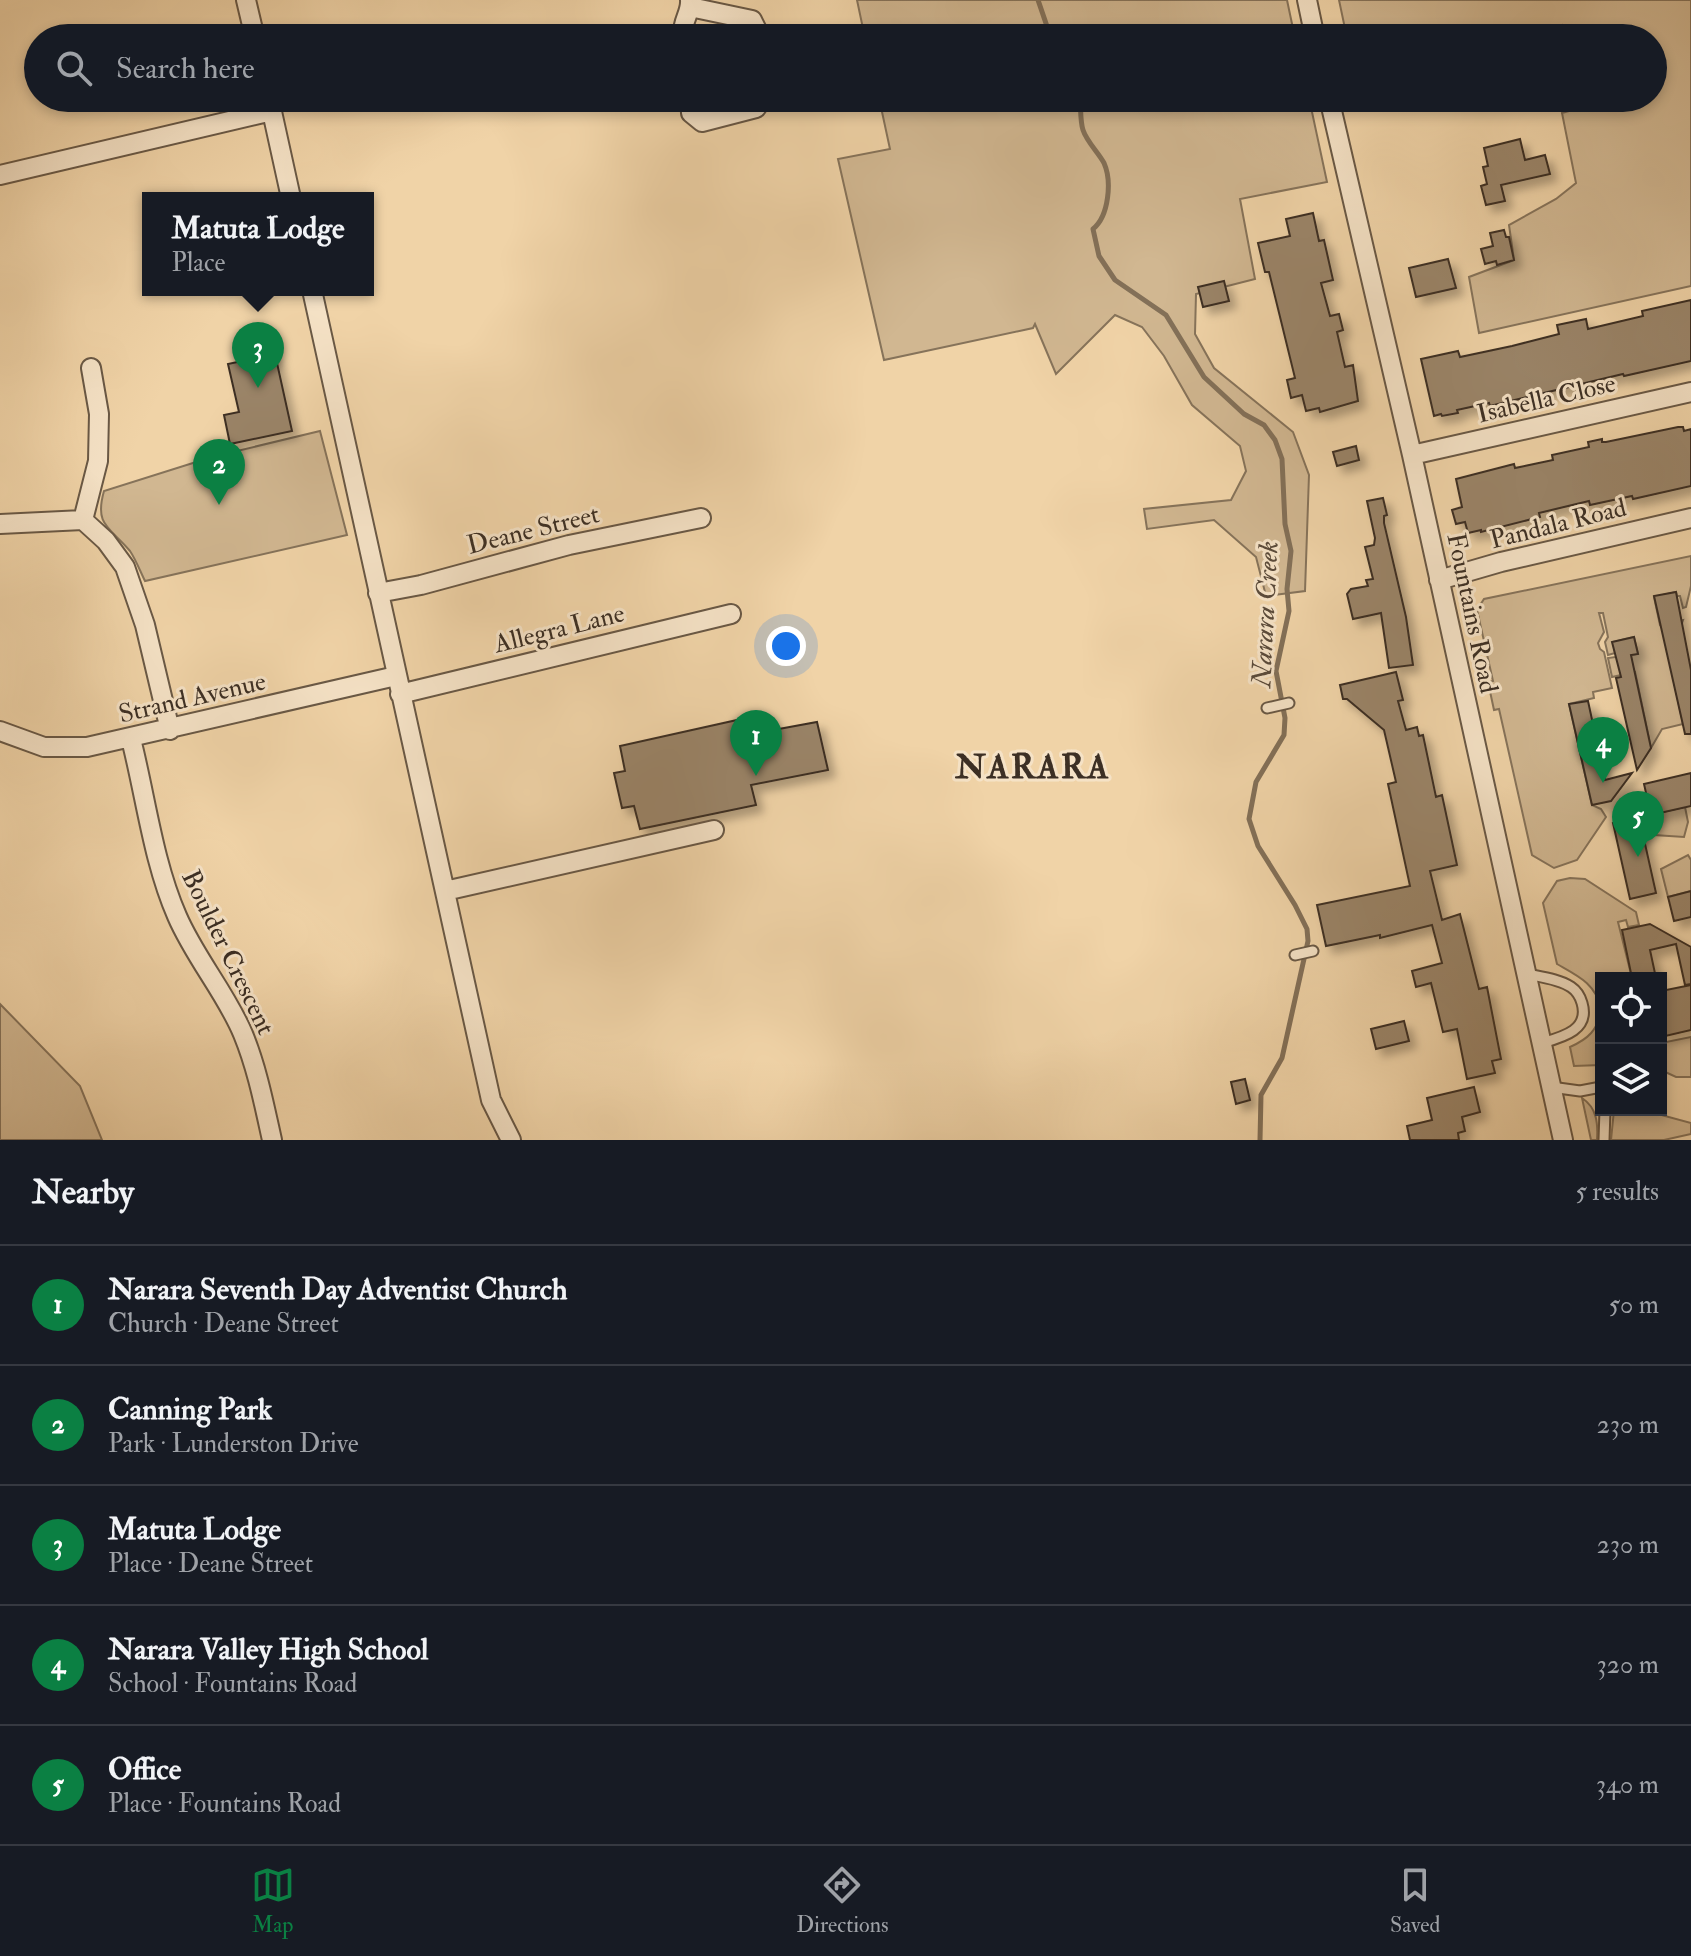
<!DOCTYPE html>
<html lang="en">
<head>
<meta charset="utf-8">
<style>
	body { margin:0; font-family:"IM FELL Double Pica",serif; background:#20242c; color:#f1f3f6 }
	.controls { position:absolute; right:24px; bottom:24px; display:grid; overflow:hidden; border-radius:0px; box-shadow:0 4px 12px #0003 }
	.controls button { width:72px; height:72px; display:grid; place-items:center; padding:0; border:0; border-bottom:2px solid #363941; background:#171b24; color:#f1f3f6; font:40px sans-serif }
	.you { position:absolute; left:786px; top:646px; width:28px; height:28px; margin:-20px; border:6px solid #fff; border-radius:50%; background:#1a73e8; box-shadow:0 0 0 12px #1a73e833 }
	.badge { display:grid; place-items:center; width:52px; height:52px; border-radius:50%; background:#0b8043; color:#fff; font-size:26px; font-weight:700 }
	.pin { position:absolute; translate:-50% -66px; filter:drop-shadow(0 2px 4px #0008) }
	.pin::after { content:''; position:absolute; top:42px; width:28px; height:24px; background:inherit; clip-path:polygon(0 0,100% 0,50% 100%) }
	.popup { position:absolute; left:142px; top:192px; width:232px; height:104px; box-sizing:border-box; display:grid; place-content:center; border-radius:0px; background:#171b24; filter:drop-shadow(0 2px 6px #0005); font-size:26px; white-space:nowrap; color:#9ea1a6 }
	.popup b { font-size:30px; color:#f1f3f6 }
	.popup::after { content:''; position:absolute; left:50%; top:100%; margin-left:-16px; border:16px solid transparent; border-top-color:#171b24 }
	.list { margin:0; padding:0; list-style:none }
	h2 { display:flex; justify-content:space-between; align-items:center; height:104px; margin:0; padding:0 32px; font-size:34px }
	h2 small { font-size:26px; font-weight:400; color:#9ea1a6 }
	.list li { display:grid; grid-template-columns:52px 1fr auto; gap:24px; align-items:center; box-sizing:border-box; height:120px; padding:0 32px; border-top:2px solid #363941 }
	.list b { display:block; font-size:30px; white-space:nowrap }
	.list p { margin:0; font-size:26px; white-space:nowrap; color:#9ea1a6 }
	.list em { font-size:26px; font-style:normal; color:#9ea1a6 }
	.icon { flex:none; width:44px; height:44px; fill:none; stroke:currentColor; stroke-width:2; stroke-linecap:round; stroke-linejoin:round }
	.map { position:relative; flex:none; width:1691px; height:1140px; overflow:hidden }
	.search { position:absolute; background:#171b24; box-shadow:0 4px 12px #0003; left:24px; right:24px; top:24px; height:88px; display:flex; align-items:center; gap:20px; box-sizing:border-box; padding:0 28px; border-radius:44px; color:#9ea1a6; font-size:30px }
	.sheet { height:704px; background:#171b24 }
	nav { display:flex; justify-content:space-around; align-items:center; box-sizing:border-box; height:112px; border-top:2px solid #363941; background:#171b24; font-size:22px; color:#9ea1a6 }
	nav a { display:grid; justify-items:center; gap:4px }
	nav .on { color:#0b8043 }
	.map>svg:first-child { display:block }
</style>
</head>
<body>
<div class="map">
<svg width="1691" height="1140" viewBox="0 0 1691 1140">
	<defs>
		<filter id="shadow"><feDropShadow dx="7" dy="7" stdDeviation="4" flood-color="#0004"/></filter>
	</defs>
	<rect width="100%" height="100%" fill="#f0d3a7"/>
	<filter id="stains"><feTurbulence type="fractalNoise" baseFrequency=".0025" numOctaves="4"/><feColorMatrix values="0 0 0 0 .2 0 0 0 0 .09 0 0 0 0 .02 0 0 0 .5 -.17"/></filter>
	<radialGradient id="worn" r=".72"><stop offset=".6" stop-color="#630" stop-opacity="0"/><stop offset="1" stop-color="#630" stop-opacity=".3"/></radialGradient>
	<!-- green -->
	<path fill="#d1b791" stroke="#86735a" stroke-width="2" d="M 857,0 L 1287,0 L 1295,38 L 865,38 Z
		M 1339,0 L 1691,0 L 1691,286 L 1479,333 L 1469,277 L 1514,260 L 1509,225 L 1556,199 L 1576,183 L 1562,113 L 1600,102 L 1599,98 L 1653,98 L 1653,38 L 1569,38 L 1562,25 L 1507,38 L 1347,38 Z
		M 879,98 L 1309,98 L 1327,182 L 1240,199 L 1255,279 L 1196,294 L 1195,334 L 1214,368 L 1293,432 L 1309,475 L 1305,591 L 1266,596 L 1256,557 L 1214,520 L 1147,529 L 1144,509 L 1231,500 L 1246,471 L 1240,446 L 1192,405 L 1164,356 L 1142,327 L 1115,315 L 1056,374 L 1035,324 L 1033,328 L 884,360 L 838,159 L 890,149 Z
		M 320,431 L 347,535 L 145,581 C 140,571 136,560 130,551 C 110,527 94,526 104,491 L 212,457 Z
		M 1691,556 L 1691,586 L 1686,607 L 1683,608 L 1680,596 L 1677,596 L 1676,592 L 1654,597 L 1660,625 L 1683,620 L 1681,626 L 1663,631 L 1683,724 L 1662,729 L 1651,748 L 1635,672 L 1612,677 L 1608,658 L 1638,654 L 1634,637 L 1613,642 L 1615,653 L 1608,655 L 1605,642 L 1608,637 L 1603,613 L 1599,613 L 1604,632 L 1598,643 L 1600,649 L 1604,652 L 1612,688 L 1593,692 L 1594,698 L 1569,704 L 1592,805 L 1601,809 L 1606,817 L 1577,860 L 1554,868 L 1532,855 L 1499,709 L 1494,710 L 1488,682 L 1493,681 L 1477,610 L 1484,599 Z
		M 1685,807 L 1688,822 L 1684,837 L 1654,835 L 1649,815 Z
		M 1688,855 L 1691,860 L 1691,891 L 1668,897 L 1661,869 Z
		M 1570,878 L 1585,879 L 1636,912 L 1639,925 L 1628,927 L 1626,920 L 1618,922 L 1632,978 L 1601,978 L 1601,1008 C 1595,983 1578,976 1557,964 L 1543,903 L 1557,881 Z
		M 0,1004 L 80,1086 L 102,1140 L 0,1140 Z
		M 1601,1010 L 1601,1065 L 1574,1066 L 1570,1047 C 1588,1039 1598,1030 1601,1010 Z
		M 1691,1037 L 1691,1077 L 1676,1077 L 1661,1070 L 1661,1043 Z
		M 1582,1098 C 1597,1108 1598,1123 1597,1140 L 1591,1140 Z
		M 1614,1110 L 1643,1110 L 1691,1123 L 1691,1134 L 1664,1140 L 1611,1140 Z"/>
	<g fill="none" stroke-linecap="round" stroke-linejoin="round">
		<!-- stream -->
		<path stroke="#837058" stroke-width="5" d="M 1038,0 L 1051,38
			M 1080,98 C 1081,108 1080,121 1083,130 C 1087,142 1098,152 1104,163 C 1112,181 1109,216 1093,229 L 1099,256 L 1115,280 L 1166,315 L 1204,377 L 1244,414 L 1264,425 L 1275,440 L 1282,459 L 1285,524 L 1291,551 L 1287,589 L 1289,611 L 1276,671 L 1285,718 L 1284,735 L 1256,782 L 1249,819 L 1258,846 L 1295,905 L 1307,929 L 1308,941 L 1282,1058 L 1261,1095 L 1260,1140"/>
	</g>
	<!-- building -->
	<path fill="#9a8468" stroke="#3c2f24" stroke-width="2" filter="url(#shadow)" d="M 1520,139 L 1525,160 L 1545,155 L 1550,174 L 1501,185 L 1505,201 L 1486,205 L 1481,186 L 1487,184 L 1483,167 L 1488,166 L 1484,148 Z
		M 1313,213 L 1319,241 L 1324,240 L 1333,280 L 1321,283 L 1330,316 L 1339,314 L 1343,330 L 1337,332 L 1345,367 L 1353,365 L 1358,401 L 1320,412 L 1319,408 L 1306,411 L 1302,395 L 1291,398 L 1287,380 L 1295,378 L 1269,272 L 1265,272 L 1258,243 L 1290,236 L 1286,219 Z
		M 1504,230 L 1506,237 L 1509,237 L 1514,260 L 1497,265 L 1496,261 L 1485,264 L 1481,249 L 1493,246 L 1490,233 Z
		M 1448,259 L 1456,288 L 1416,297 L 1409,268 Z
		M 1224,281 L 1229,301 L 1203,307 L 1198,287 Z
		M 1691,300 L 1691,361 L 1624,376 L 1623,374 L 1490,406 L 1489,403 L 1457,410 L 1458,413 L 1442,416 L 1441,414 L 1434,416 L 1421,359 L 1458,351 L 1460,357 L 1512,346 L 1559,334 L 1557,325 L 1586,319 L 1588,329 L 1643,316 L 1642,311 Z
		M 275,354 L 292,431 L 230,444 L 224,415 L 239,412 L 228,364 Z
		M 1678,427 L 1683,427 L 1684,431 L 1691,429 L 1691,486 L 1633,499 L 1632,496 L 1590,505 L 1589,501 L 1539,513 L 1540,517 L 1481,532 L 1481,530 L 1468,533 L 1465,522 L 1456,524 L 1452,510 L 1462,507 L 1456,479 L 1514,464 L 1515,468 L 1553,460 L 1552,455 L 1589,447 L 1588,442 L 1602,439 L 1602,442 L 1606,442 Z
		M 1356,446 L 1359,460 L 1337,466 L 1333,452 Z
		M 1383,498 L 1387,515 L 1384,516 L 1384,523 L 1406,617 L 1413,665 L 1389,668 L 1381,613 L 1353,619 L 1347,594 L 1351,589 L 1368,586 L 1366,580 L 1373,579 L 1365,547 L 1374,545 L 1375,538 L 1367,501 Z
		M 1676,592 L 1691,670 L 1691,734 L 1685,734 L 1654,596 Z
		M 1634,637 L 1638,654 L 1631,655 L 1651,748 L 1637,770 L 1616,678 L 1621,677 L 1612,642 Z
		M 1396,672 L 1403,700 L 1398,701 L 1406,730 L 1417,727 L 1419,736 L 1423,735 L 1436,797 L 1442,795 L 1457,865 L 1430,871 L 1442,920 L 1460,914 L 1479,989 L 1487,987 L 1501,1059 L 1492,1061 L 1495,1073 L 1467,1079 L 1457,1029 L 1443,1032 L 1431,983 L 1416,987 L 1412,971 L 1442,963 L 1432,925 L 1380,938 L 1380,935 L 1326,946 L 1317,905 L 1410,886 L 1388,784 L 1396,782 L 1384,730 L 1347,699 L 1343,699 L 1340,685 Z
		M 1588,701 L 1605,780 L 1632,773 L 1611,801 L 1592,805 L 1569,704 Z
		M 737,720 L 741,736 L 817,722 L 828,770 L 751,785 L 756,805 L 640,829 L 634,806 L 622,808 L 614,773 L 625,771 L 620,746 Z
		M 1691,773 L 1691,806 L 1651,815 L 1644,784 Z
		M 1639,817 L 1656,893 L 1630,899 L 1613,823 Z
		M 1691,891 L 1691,917 L 1674,921 L 1668,897 Z
		M 1650,924 L 1691,947 L 1691,984 L 1685,985 L 1676,944 L 1650,950 L 1656,978 L 1632,978 L 1622,930 Z
		M 1691,985 L 1691,1030 L 1661,1037 L 1661,991 Z
		M 1404,1021 L 1409,1041 L 1376,1049 L 1371,1029 Z
		M 1245,1079 L 1250,1100 L 1236,1104 L 1231,1082 Z
		M 1474,1087 L 1480,1112 L 1462,1117 L 1465,1131 L 1458,1133 L 1459,1140 L 1410,1140 L 1407,1126 L 1432,1120 L 1427,1098 Z"/>
	<g fill="none" stroke-linecap="round" stroke-linejoin="round">
		<defs>
			<path id="lane" d="M 1267,708 L 1289,703
				M 1295,955 L 1313,951
				M 1527,974 C 1541,977 1559,979 1571,987 C 1577,991 1580,996 1582,1003 C 1590,1030 1563,1037 1542,1043
				M 1551,1087 L 1580,1091 L 1601,1087
				M 1604,1140 L 1605,1110"/>
			<path id="street" d="M 246,0 L 255,38
				M 1307,0 L 1315,38
				M 690,7 L 752,20 L 761,38
				M 683,38 C 681,21 691,14 690,0
				M 269,98 L 291,198
				M 690,98 L 691,113 L 702,122 L 756,108 L 763,98
				M 1329,98 L 1412,455 L 1563,1140
				M 0,175 L 272,111
				M 312,290 L 491,1100 L 511,1140
				M 1412,455 L 1691,392
				M 83,520 L 98,461 L 99,414 L 91,368
				M 0,524 L 83,520 L 106,541 L 125,567 L 145,625 L 170,730
				M 1439,580 L 1501,562 L 1691,518
				M 378,593 L 421,585 L 569,545 L 701,518
				M 400,694 L 731,614
				M 0,731 L 44,747 L 87,747 L 396,676
				M 131,739 C 146,798 153,861 177,916 C 195,958 226,993 243,1034 C 257,1068 264,1104 272,1140
				M 445,891 L 714,830"/>
		</defs>
		<!-- lane casing -->
		<use href="#lane" stroke="#695845" stroke-width="13"/>
		<!-- street casing -->
		<use href="#street" stroke="#695845" stroke-width="22"/>
		<!-- lane -->
		<use href="#lane" stroke="#f5e2c6" stroke-width="9"/>
		<!-- street -->
		<use href="#street" stroke="#f5e2c6" stroke-width="18"/>
	</g>
	<g text-anchor="middle" stroke-width="6" stroke-linejoin="round" paint-order="stroke">
		<!-- street labels -->
		<g font-size="26" fill="#3c2f24" stroke="#f5e2c6">
			<text transform="translate(1546 398) rotate(-13)" y="9">Isabella Close</text>
			<text transform="translate(1558 523) rotate(-14)" y="9">Pandala Road</text>
			<text transform="translate(533 529) rotate(-14)" y="9">Deane Street</text>
			<text transform="translate(1473 613) rotate(78)" y="9">Fountains Road</text>
			<text transform="translate(559 628) rotate(-14)" y="9">Allegra Lane</text>
			<text transform="translate(192 697) rotate(-13)" y="9">Strand Avenue</text>
			<text transform="translate(229 952) rotate(64)" y="9">Boulder Crescent</text>
		</g>
		<!-- water labels -->
		<g font-size="28" font-style="italic" fill="#5a4a3a" stroke="#f5e2c6">
			<text transform="translate(1264 614) rotate(-87)" y="10">Narara Creek</text>
		</g>
		<!-- district labels -->
		<g font-size="34" font-weight="bold" letter-spacing="2" fill="#3c2f24" stroke="#f5e2c6">
			<text x="1033" y="778">NARARA</text>
		</g>
	</g>
	<rect width="100%" height="100%" filter="url(#stains)"/>
	<rect width="100%" height="100%" fill="url(#worn)"/>
</svg>
<div class="controls">
<button><svg class="icon" aria-label="locate" viewBox="0 0 24 24"><circle cx="12" cy="12" r="6"/><path d="M12 2v4M12 18v4M2 12h4M18 12h4"/></svg></button>
<button><svg class="icon" aria-label="layers" viewBox="0 0 24 24"><path d="M12 4l9 5-9 5-9-5zM3 14l9 5 9-5"/></svg></button>
</div>
<div class="you"></div>
<div class="pin badge" style="left:756px;top:776px">1</div>
<div class="pin badge" style="left:219px;top:505px">2</div>
<div class="pin badge" style="left:258px;top:388px">3</div>
<div class="popup"><b>Matuta Lodge</b>Place</div>
<div class="pin badge" style="left:1603px;top:783px">4</div>
<div class="pin badge" style="left:1638px;top:857px">5</div>
<div class="search"><svg class="icon" aria-label="search" viewBox="0 0 24 24"><circle cx="10" cy="10" r="6"/><path d="M15 15l6 6"/></svg>Search here</div>
</div>
<section class="sheet">
<h2>Nearby<small>5 results</small></h2>
<ul class="list">
<li><span class="badge">1</span><div><b>Narara Seventh Day Adventist Church</b><p>Church · Deane Street</p></div><em>50 m</em></li>
<li><span class="badge">2</span><div><b>Canning Park</b><p>Park · Lunderston Drive</p></div><em>230 m</em></li>
<li><span class="badge">3</span><div><b>Matuta Lodge</b><p>Place · Deane Street</p></div><em>230 m</em></li>
<li><span class="badge">4</span><div><b>Narara Valley High School</b><p>School · Fountains Road</p></div><em>320 m</em></li>
<li><span class="badge">5</span><div><b>Office</b><p>Place · Fountains Road</p></div><em>340 m</em></li>
</ul>
</section>
<nav>
<a class="on"><svg class="icon" aria-label="map" viewBox="0 0 24 24"><path d="M3 6l6-2 6 2 6-2v14l-6 2-6-2-6 2zM9 4v14M15 6v14"/></svg>Map</a>
<a><svg class="icon" aria-label="directions" viewBox="0 0 24 24"><path d="M12 3l9 9-9 9-9-9zM9 14v-3h6M13 9l2 2-2 2"/></svg>Directions</a>
<a><svg class="icon" aria-label="saved" viewBox="0 0 24 24"><path d="M7 4h10v16l-5-4-5 4z"/></svg>Saved</a>
</nav>
</body>
</html>
